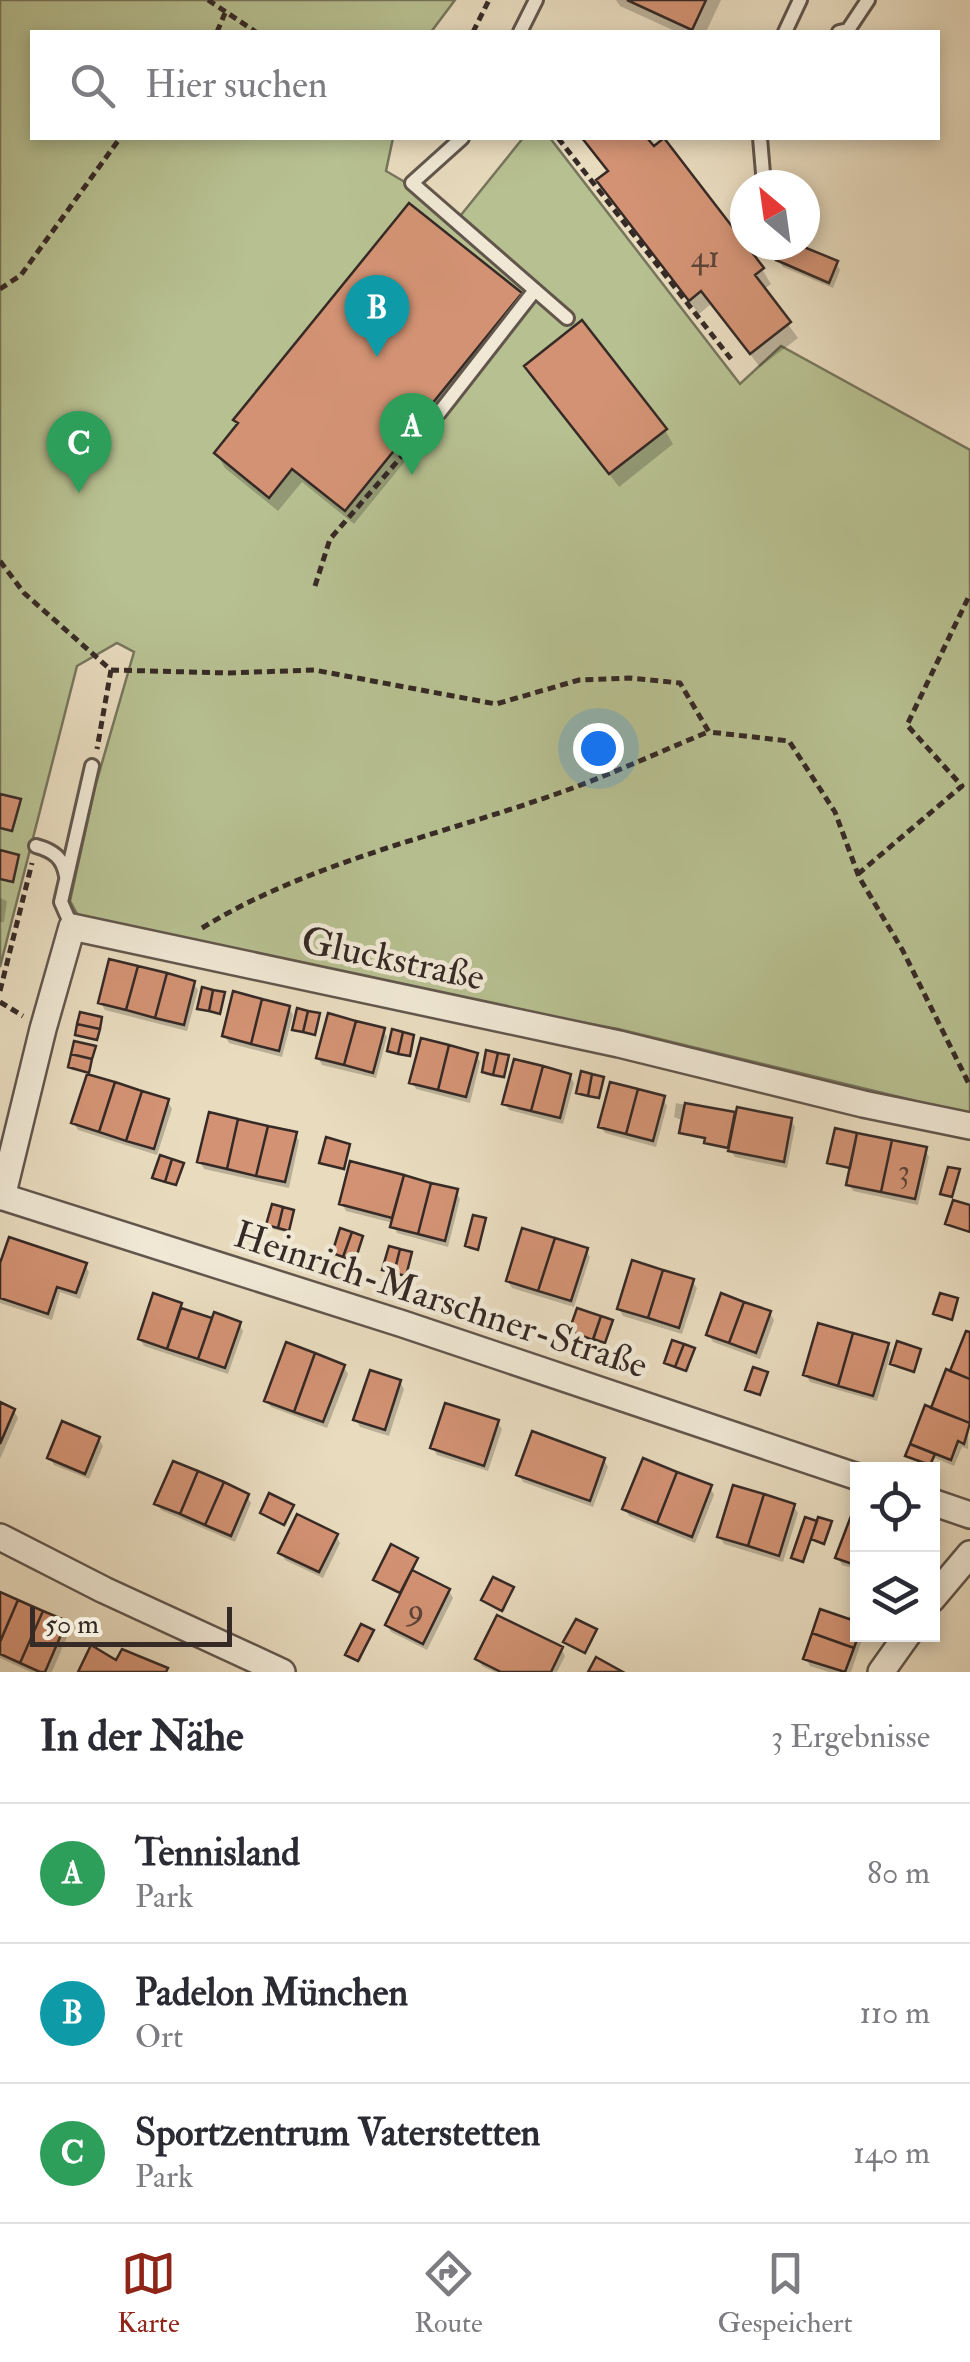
<!DOCTYPE html>
<html lang="de">
<head>
<meta charset="utf-8">
<style>
	body { margin:0; font-family:"IM FELL Double Pica",serif; background:#f7f7f7; color:#2b2b33 }
	.controls { position:absolute; right:30px; bottom:30px; display:grid; overflow:hidden; border-radius:0px; box-shadow:0 5px 15px #0003 }
	.controls button { width:90px; height:90px; display:grid; place-items:center; padding:0; border:0; border-bottom:2px solid #e1e1e2; background:#fff; color:#2b2b33; font:50px sans-serif }
	.compass { position:absolute; left:730px; top:170px; width:90px; height:90px; border-radius:50%; background:#fff; box-shadow:0 5px 15px #0003; rotate:331deg }
	.scale { position:absolute; left:30px; bottom:25px; width:202px; box-sizing:border-box; padding-left:10px; border:5px solid #362a26; border-top:0; font-size:28px; line-height:35px; white-space:nowrap; color:#362a26; -webkit-text-stroke:8px #f0e8d5; paint-order:stroke }
	.you { position:absolute; left:598px; top:748px; width:35px; height:35px; margin:-25px; border:8px solid #fff; border-radius:50%; background:#1a73e8; box-shadow:0 0 0 15px #1a73e833 }
	.badge { display:grid; place-items:center; width:65px; height:65px; border-radius:50%; background:#8f2418; color:#fff; font-size:32px; font-weight:700 }
	.pin { position:absolute; translate:-50% -82px; filter:drop-shadow(0 2px 5px #0008) }
	.pin::after { content:''; position:absolute; top:52px; width:35px; height:30px; background:inherit; clip-path:polygon(0 0,100% 0,50% 100%) }
	.list { margin:0; padding:0; list-style:none }
	h2 { display:flex; justify-content:space-between; align-items:center; height:130px; margin:0; padding:0 40px; font-size:42px }
	h2 small { font-size:32px; font-weight:400; color:#7c7c81 }
	.list li { display:grid; grid-template-columns:65px 1fr auto; gap:30px; align-items:center; box-sizing:border-box; height:140px; padding:0 40px; border-top:2px solid #e1e1e2 }
	.list b { display:block; font-size:38px; white-space:nowrap }
	.list p { margin:0; font-size:32px; white-space:nowrap; color:#7c7c81 }
	.list em { font-size:32px; font-style:normal; color:#7c7c81 }
	.icon { flex:none; width:55px; height:55px; fill:none; stroke:currentColor; stroke-width:2; stroke-linecap:round; stroke-linejoin:round }
	.map { position:relative; flex:none; width:970px; height:1672px; overflow:hidden }
	.search { position:absolute; background:#fff; box-shadow:0 5px 15px #0003; left:30px; right:30px; top:30px; height:110px; display:flex; align-items:center; gap:25px; box-sizing:border-box; padding:0 35px; border-radius:0px; color:#7c7c81; font-size:38px }
	.sheet { height:550px; background:#fff }
	nav { display:flex; justify-content:space-around; align-items:center; box-sizing:border-box; height:140px; border-top:2px solid #e1e1e2; background:#fff; font-size:28px; color:#7c7c81 }
	nav a { display:grid; justify-items:center; gap:5px }
	nav .on { color:#8f2418 }
	.map>svg:first-child { display:block }
</style>
</head>
<body>
<div class="map">
<svg width="970" height="1672" viewBox="0 0 970 1672">
	<rect width="100%" height="100%" fill="#e8dbbe"/>
	<filter id="stains"><feTurbulence type="fractalNoise" baseFrequency=".002" numOctaves="4"/><feColorMatrix values="0 0 0 0 .2 0 0 0 0 .09 0 0 0 0 .02 0 0 0 .5 -.17"/></filter>
	<radialGradient id="worn" r=".72"><stop offset=".6" stop-color="#630" stop-opacity="0"/><stop offset="1" stop-color="#630" stop-opacity=".3"/></radialGradient>
	<!-- green -->
	<path fill="#b7c091" stroke="#76755c" stroke-width="2.5" d="M 0,0 L 455,0 L 431,32 L 32,32 L 32,138 L 393,138 L 386,171 L 461,215 L 523,138 L 550,138 L 740,384 L 781,346 L 970,450 L 970,1114 L 618,1029 L 433,995 L 80,919 L 70,901 L 95,787 L 134,652 L 117,643 L 77,666 L 0,967 Z"/>
	<!-- shadow -->
	<path fill="#0003" d="M 616,0 L 721,0 L 706,32 L 677,32 L 620,6 Z
		M 582,138 L 644,138 L 762,269 L 771,284 L 763,290 L 798,338 L 760,367 L 711,304 L 699,314 L 607,195 L 599,180 L 609,173 Z
		M 785,245 L 792,245 L 836,263 L 840,270 L 833,288 L 783,267 L 778,260 Z
		M 520,295 L 528,310 L 354,524 L 302,482 L 278,511 L 225,468 L 217,454 Z
		M 528,367 L 665,430 L 673,444 L 619,487 Z
		M 0,796 L 21,804 L 13,832 L 0,829 Z
		M 0,898 L 7,901 L 4,922 L 0,922 Z
		M 193,983 L 198,990 L 187,1031 L 105,1010 L 101,1003 Z
		M 289,1008 L 293,1015 L 282,1057 L 229,1043 L 225,1036 Z
		M 383,1030 L 387,1037 L 376,1078 L 322,1065 L 318,1058 Z
		M 94,1048 L 89,1077 L 168,1102 L 172,1109 L 157,1155 L 78,1130 L 74,1123 L 90,1074 L 70,1067 Z
		M 476,1055 L 480,1062 L 470,1103 L 416,1089 L 412,1082 Z
		M 507,1057 L 505,1079 L 486,1075 L 484,1072 Z
		M 570,1076 L 574,1083 L 563,1124 L 509,1110 L 505,1103 Z
		M 663,1099 L 667,1106 L 656,1147 L 605,1133 L 601,1126 Z
		M 676,1103 L 734,1115 L 737,1119 L 791,1120 L 795,1127 L 787,1168 L 735,1157 L 730,1150 L 708,1145 L 707,1140 L 683,1135 L 684,1121 L 674,1117 Z
		M 295,1134 L 299,1141 L 289,1188 L 204,1169 L 200,1162 Z
		M 349,1146 L 345,1171 L 323,1165 L 322,1162 Z
		M 925,1150 L 929,1157 L 918,1205 L 853,1191 L 849,1184 L 852,1170 L 830,1163 Z
		M 352,1164 L 456,1192 L 460,1199 L 448,1247 L 397,1233 L 393,1223 L 346,1211 L 342,1204 Z
		M 293,1212 L 289,1233 L 270,1228 L 269,1225 Z
		M 485,1220 L 479,1251 L 469,1249 L 467,1246 Z
		M 586,1250 L 590,1257 L 574,1307 L 512,1288 L 508,1281 Z
		M 85,1265 L 89,1272 L 80,1299 L 60,1292 L 52,1320 L 0,1303 L 0,1271 Z
		M 692,1281 L 697,1288 L 682,1334 L 623,1316 L 619,1309 Z
		M 181,1305 L 184,1311 L 214,1321 L 239,1324 L 243,1331 L 228,1374 L 144,1346 L 140,1339 Z
		M 770,1313 L 774,1320 L 760,1359 L 713,1342 L 709,1335 Z
		M 970,1335 L 968,1449 L 962,1447 L 954,1466 L 935,1458 L 931,1467 L 910,1459 L 926,1408 L 933,1411 Z
		M 887,1345 L 891,1352 L 877,1401 L 810,1382 L 806,1375 Z
		M 693,1350 L 688,1372 L 667,1363 Z
		M 919,1351 L 914,1374 L 892,1364 Z
		M 344,1367 L 348,1374 L 327,1428 L 271,1407 L 266,1400 Z
		M 400,1382 L 404,1389 L 389,1436 L 360,1427 L 356,1420 Z
		M 0,1405 L 14,1411 L 18,1418 L 0,1459 Z
		M 497,1422 L 502,1429 L 488,1471 L 437,1455 L 433,1448 Z
		M 99,1439 L 103,1446 L 89,1479 L 54,1465 L 50,1458 Z
		M 604,1460 L 608,1467 L 593,1507 L 523,1482 L 519,1475 Z
		M 710,1487 L 714,1495 L 695,1543 L 629,1516 L 625,1509 Z
		M 247,1496 L 251,1503 L 235,1542 L 161,1510 L 157,1503 Z
		M 793,1506 L 798,1513 L 783,1562 L 724,1544 L 720,1537 Z
		M 292,1507 L 286,1526 L 262,1513 Z
		M 807,1520 L 832,1526 L 825,1545 L 811,1540 L 804,1564 L 793,1558 Z
		M 858,1521 L 858,1570 L 842,1565 L 838,1557 Z
		M 336,1536 L 340,1543 L 323,1578 L 285,1560 L 281,1553 Z
		M 417,1560 L 413,1573 L 449,1591 L 453,1598 L 427,1650 L 391,1632 L 387,1625 L 403,1595 L 376,1580 Z
		M 512,1589 L 504,1612 L 484,1600 Z
		M 857,1594 L 858,1634 L 864,1634 L 851,1672 L 829,1672 L 810,1666 L 806,1658 L 852,1622 L 849,1617 Z
		M 0,1595 L 66,1623 L 70,1630 L 52,1672 L 31,1672 L 0,1658 Z
		M 372,1632 L 360,1662 L 350,1657 L 348,1655 Z
		M 561,1649 L 565,1656 L 557,1672 L 494,1672 L 482,1666 L 478,1659 Z"/>
	<!-- building -->
	<path fill="#d29273" stroke="#362a26" stroke-width="2.5" d="M 627,0 L 706,0 L 692,30 Z
		M 582,138 L 647,138 L 654,146 L 664,138 L 764,268 L 755,275 L 791,322 L 750,354 L 701,291 L 689,301 L 596,180 L 608,171 Z
		M 409,203 L 522,293 L 345,511 L 292,469 L 269,498 L 214,453 L 238,423 L 233,420 Z
		M 782,245 L 799,245 L 838,261 L 829,283 L 776,260 Z
		M 582,320 L 667,429 L 609,474 L 524,366 Z
		M 0,794 L 21,799 L 12,831 L 0,828 Z
		M 0,850 L 19,855 L 13,882 L 0,879 Z
		M 109,959 L 138,966 L 126,1010 L 98,1003 Z
		M 138,966 L 167,973 L 155,1018 L 126,1010 Z
		M 167,973 L 195,981 L 184,1025 L 155,1018 Z
		M 202,987 L 213,990 L 209,1011 L 197,1009 Z
		M 213,990 L 225,992 L 220,1014 L 209,1011 Z
		M 233,991 L 262,999 L 251,1044 L 222,1036 Z
		M 262,999 L 290,1006 L 279,1051 L 251,1044 Z
		M 297,1008 L 308,1011 L 303,1032 L 292,1030 Z
		M 308,1011 L 320,1013 L 315,1035 L 303,1032 Z
		M 80,1012 L 102,1017 L 100,1029 L 77,1024 Z
		M 328,1013 L 356,1021 L 344,1065 L 316,1058 Z
		M 356,1021 L 385,1028 L 373,1073 L 344,1065 Z
		M 77,1024 L 100,1029 L 97,1040 L 75,1035 Z
		M 392,1029 L 403,1032 L 398,1054 L 387,1051 Z
		M 403,1032 L 414,1035 L 410,1056 L 398,1054 Z
		M 421,1038 L 449,1045 L 438,1090 L 409,1083 Z
		M 74,1041 L 96,1046 L 92,1059 L 71,1054 Z
		M 449,1045 L 478,1053 L 466,1097 L 438,1090 Z
		M 486,1050 L 498,1053 L 493,1075 L 482,1072 Z
		M 498,1053 L 509,1055 L 504,1077 L 493,1075 Z
		M 71,1054 L 92,1059 L 89,1073 L 68,1067 Z
		M 514,1059 L 543,1066 L 531,1111 L 502,1104 Z
		M 543,1066 L 571,1074 L 560,1118 L 531,1111 Z
		M 581,1071 L 592,1074 L 588,1096 L 576,1093 Z
		M 87,1074 L 115,1082 L 99,1132 L 71,1123 Z
		M 592,1074 L 604,1077 L 599,1098 L 588,1096 Z
		M 115,1082 L 142,1091 L 126,1141 L 99,1132 Z
		M 610,1082 L 638,1089 L 626,1134 L 598,1127 Z
		M 638,1089 L 665,1096 L 653,1141 L 626,1134 Z
		M 142,1091 L 169,1099 L 154,1149 L 126,1141 Z
		M 685,1103 L 735,1112 L 728,1148 L 704,1143 L 705,1138 L 679,1133 Z
		M 737,1107 L 792,1118 L 784,1162 L 728,1151 Z
		M 209,1112 L 238,1119 L 227,1169 L 197,1162 Z
		M 238,1119 L 268,1126 L 256,1176 L 227,1169 Z
		M 268,1126 L 297,1132 L 285,1182 L 256,1176 Z
		M 835,1128 L 857,1133 L 850,1168 L 827,1163 Z
		M 857,1133 L 892,1140 L 881,1192 L 846,1185 Z
		M 326,1137 L 350,1144 L 344,1169 L 319,1163 Z
		M 892,1140 L 927,1147 L 915,1199 L 881,1192 Z
		M 160,1155 L 172,1159 L 165,1182 L 152,1178 Z
		M 172,1159 L 184,1163 L 176,1185 L 165,1182 Z
		M 350,1161 L 404,1175 L 392,1218 L 339,1204 Z
		M 948,1167 L 960,1169 L 952,1197 L 940,1194 Z
		M 404,1175 L 431,1183 L 418,1234 L 390,1227 Z
		M 431,1183 L 458,1189 L 445,1241 L 418,1234 Z
		M 953,1200 L 970,1205 L 970,1232 L 945,1224 Z
		M 272,1204 L 283,1207 L 278,1228 L 266,1225 Z
		M 283,1207 L 294,1210 L 289,1231 L 278,1228 Z
		M 473,1215 L 486,1218 L 478,1250 L 465,1246 Z
		M 340,1228 L 352,1232 L 343,1257 L 332,1253 Z
		M 522,1228 L 555,1238 L 538,1291 L 506,1281 Z
		M 352,1232 L 363,1236 L 355,1261 L 343,1257 Z
		M 9,1237 L 87,1263 L 76,1293 L 57,1287 L 48,1314 L 0,1298 L 0,1263 Z
		M 555,1238 L 588,1248 L 571,1301 L 538,1291 Z
		M 389,1246 L 400,1249 L 394,1273 L 382,1270 Z
		M 400,1249 L 412,1252 L 406,1276 L 394,1273 Z
		M 632,1260 L 663,1270 L 648,1318 L 617,1309 Z
		M 663,1270 L 694,1279 L 679,1328 L 648,1318 Z
		M 153,1293 L 182,1303 L 167,1349 L 138,1339 Z
		M 721,1293 L 744,1302 L 729,1343 L 706,1335 Z
		M 940,1293 L 958,1298 L 952,1320 L 933,1314 Z
		M 744,1302 L 771,1311 L 756,1353 L 729,1343 Z
		M 181,1308 L 212,1318 L 198,1359 L 167,1349 Z
		M 577,1308 L 601,1316 L 593,1340 L 569,1331 Z
		M 214,1312 L 241,1322 L 225,1368 L 198,1359 Z
		M 601,1316 L 613,1320 L 605,1343 L 593,1339 Z
		M 818,1323 L 853,1333 L 838,1386 L 803,1375 Z
		M 966,1331 L 970,1332 L 970,1379 L 950,1371 Z
		M 853,1333 L 889,1343 L 873,1396 L 838,1386 Z
		M 672,1340 L 684,1344 L 675,1367 L 664,1363 Z
		M 897,1341 L 921,1349 L 914,1372 L 890,1364 Z
		M 286,1342 L 315,1353 L 294,1412 L 264,1401 Z
		M 684,1344 L 695,1348 L 686,1371 L 675,1367 Z
		M 315,1353 L 345,1365 L 323,1422 L 294,1412 Z
		M 753,1367 L 768,1372 L 760,1395 L 745,1390 Z
		M 946,1369 L 970,1379 L 970,1423 L 931,1408 Z
		M 370,1370 L 401,1380 L 385,1430 L 353,1420 Z
		M 0,1402 L 15,1409 L 0,1444 Z
		M 445,1403 L 499,1420 L 484,1466 L 430,1448 Z
		M 925,1405 L 970,1423 L 964,1444 L 958,1441 L 951,1460 L 910,1444 Z
		M 62,1421 L 100,1437 L 85,1474 L 47,1458 Z
		M 532,1431 L 605,1458 L 590,1501 L 516,1475 Z
		M 910,1444 L 935,1454 L 930,1465 L 905,1456 Z
		M 643,1458 L 677,1472 L 657,1523 L 622,1509 Z
		M 173,1461 L 198,1471 L 180,1514 L 154,1504 Z
		M 198,1471 L 224,1482 L 205,1525 L 180,1514 Z
		M 677,1472 L 712,1485 L 692,1537 L 657,1523 Z
		M 224,1482 L 249,1494 L 231,1536 L 205,1525 Z
		M 733,1485 L 764,1494 L 748,1546 L 717,1537 Z
		M 269,1493 L 294,1505 L 284,1525 L 260,1513 Z
		M 764,1494 L 795,1504 L 779,1556 L 748,1546 Z
		M 297,1514 L 338,1534 L 319,1572 L 278,1553 Z
		M 851,1516 L 858,1518 L 858,1566 L 835,1558 Z
		M 805,1517 L 817,1521 L 803,1562 L 791,1558 Z
		M 818,1517 L 832,1521 L 824,1544 L 811,1539 Z
		M 391,1544 L 418,1558 L 400,1593 L 373,1580 Z
		M 412,1570 L 450,1589 L 423,1644 L 385,1625 Z
		M 493,1577 L 514,1587 L 502,1611 L 481,1600 Z
		M 0,1592 L 18,1600 L 0,1642 Z
		M 18,1600 L 43,1611 L 20,1663 L 0,1654 L 0,1642 Z
		M 820,1609 L 858,1622 L 859,1634 L 854,1648 L 812,1633 Z
		M 43,1611 L 67,1621 L 45,1672 L 40,1672 L 20,1663 Z
		M 497,1615 L 563,1647 L 551,1672 L 501,1672 L 475,1659 Z
		M 576,1619 L 597,1629 L 585,1653 L 563,1642 Z
		M 361,1624 L 374,1630 L 358,1661 L 345,1655 Z
		M 812,1633 L 854,1648 L 845,1672 L 803,1659 Z
		M 91,1645 L 116,1660 L 122,1649 L 168,1668 L 166,1672 L 78,1672 Z
		M 596,1657 L 623,1672 L 588,1672 Z"/>
	<g fill="none" stroke-linecap="round" stroke-linejoin="round">
		<defs>
			<path id="lane" d="M 520,32 L 536,0
				M 785,32 L 800,0
				M 839,32 L 848,30 L 868,0
				M 462,138 L 412,183 L 567,318
				M 760,138 L 764,185
				M 439,413 L 535,290
				M 36,846 C 54,851 63,858 66,876
				M 72,927 L 61,902 L 92,766"/>
			<path id="street" d="M 0,1196 L 403,1324 L 858,1477
				M 2,1197 L 43,1029 L 72,927 L 619,1044 L 863,1104 L 970,1126
				M 932,1502 L 970,1515
				M 0,1537 L 104,1590 L 282,1672
				M 932,1599 L 970,1554
				M 881,1672 L 908,1634"/>
		</defs>
		<!-- lane casing -->
		<use href="#lane" stroke="#62564c" stroke-width="18"/>
		<!-- street casing -->
		<use href="#street" stroke="#62564c" stroke-width="30"/>
		<!-- path -->
		<path stroke="#362a26" stroke-width="5" stroke-dasharray="8 5" stroke-linecap="butt" d="M 208,0 L 256,32
			M 217,32 L 225,13
			M 473,32 L 489,0
			M 558,138 L 731,359
			M 0,289 L 21,275 L 120,138
			M 0,561 L 24,593 L 111,670 L 97,749
			M 315,586 L 330,539 L 428,426
			M 111,670 L 228,673 L 314,670 L 496,704 L 579,680 L 629,678 L 680,683 L 709,732 L 789,741 L 835,812 L 859,877 L 903,951 L 970,1086
			M 858,874 L 962,786 L 907,725 L 970,594
			M 202,928 C 309,862 441,835 559,793 C 610,775 659,752 708,732
			M 0,991 L 32,863
			M 0,1002 L 23,1016"/>
		<!-- lane -->
		<use href="#lane" stroke="#f0e8d5" stroke-width="12"/>
		<!-- street -->
		<use href="#street" stroke="#f0e8d5" stroke-width="25"/>
	</g>
	<g text-anchor="middle" stroke-width="9" stroke-linejoin="round" paint-order="stroke">
		<!-- number labels -->
		<g font-size="32" fill="#5d4439">
			<text x="705" y="267">41</text>
			<text x="904" y="1181">3</text>
			<text x="416" y="1620">9</text>
		</g>
		<!-- street labels -->
		<g font-size="38" fill="#362a26" stroke="#f0e8d5">
			<text transform="translate(393 958) rotate(12)" y="13">Gluckstraße</text>
			<text transform="translate(441 1299) rotate(18)" y="13">Heinrich-Marschner-Straße</text>
		</g>
	</g>
	<rect width="100%" height="100%" filter="url(#stains)"/>
	<rect width="100%" height="100%" fill="url(#worn)"/>
</svg>
<div class="controls">
<button><svg class="icon" aria-label="locate" viewBox="0 0 24 24"><circle cx="12" cy="12" r="6"/><path d="M12 2v4M12 18v4M2 12h4M18 12h4"/></svg></button>
<button><svg class="icon" aria-label="layers" viewBox="0 0 24 24"><path d="M12 4l9 5-9 5-9-5zM3 14l9 5 9-5"/></svg></button>
</div>
<svg class="compass" viewBox="-18 -18 36 36"><path d="M0-13l5 13h-10z" fill="#e53935"/><path d="M0 13l5-13h-10z" fill="#7c7c81"/></svg>
<div class="scale">50 m</div>
<div class="you"></div>
<div class="pin badge" style="left:412px;top:475px;background:#2e9e5b">A</div>
<div class="pin badge" style="left:377px;top:357px;background:#0f9aa8">B</div>
<div class="pin badge" style="left:79px;top:493px;background:#2e9e5b">C</div>
<div class="search"><svg class="icon" aria-label="search" viewBox="0 0 24 24"><circle cx="10" cy="10" r="6"/><path d="M15 15l6 6"/></svg>Hier suchen</div>
</div>
<section class="sheet">
<h2>In der Nähe<small>3 Ergebnisse</small></h2>
<ul class="list">
<li><span class="badge" style="background:#2e9e5b">A</span><div><b>Tennisland</b><p>Park</p></div><em>80 m</em></li>
<li><span class="badge" style="background:#0f9aa8">B</span><div><b>Padelon München</b><p>Ort</p></div><em>110 m</em></li>
<li><span class="badge" style="background:#2e9e5b">C</span><div><b>Sportzentrum Vaterstetten</b><p>Park</p></div><em>140 m</em></li>
</ul>
</section>
<nav>
<a class="on"><svg class="icon" aria-label="map" viewBox="0 0 24 24"><path d="M3 6l6-2 6 2 6-2v14l-6 2-6-2-6 2zM9 4v14M15 6v14"/></svg>Karte</a>
<a><svg class="icon" aria-label="directions" viewBox="0 0 24 24"><path d="M12 3l9 9-9 9-9-9zM9 14v-3h6M13 9l2 2-2 2"/></svg>Route</a>
<a><svg class="icon" aria-label="saved" viewBox="0 0 24 24"><path d="M7 4h10v16l-5-4-5 4z"/></svg>Gespeichert</a>
</nav>
</body>
</html>
